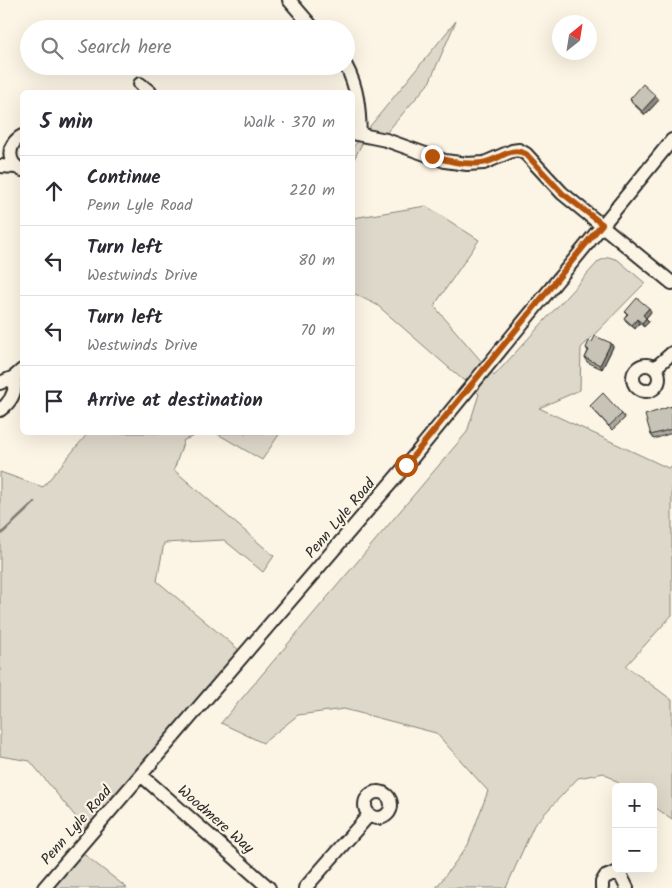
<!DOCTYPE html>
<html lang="en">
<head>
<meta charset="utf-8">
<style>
	body { margin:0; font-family:Kalam,sans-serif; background:#f7f7f7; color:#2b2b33 }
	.controls { position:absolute; right:15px; bottom:15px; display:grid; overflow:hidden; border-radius:8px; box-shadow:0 5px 20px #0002 }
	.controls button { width:45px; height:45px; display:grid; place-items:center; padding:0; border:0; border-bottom:1px solid #e1e1e2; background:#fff; color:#2b2b33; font:25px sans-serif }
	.compass { position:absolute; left:552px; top:15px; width:45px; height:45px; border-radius:50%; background:#fff; box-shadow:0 5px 20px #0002; rotate:30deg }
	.stop { position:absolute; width:15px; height:15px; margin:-11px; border:4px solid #b45309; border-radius:50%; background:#fff }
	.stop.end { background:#b45309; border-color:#fff; box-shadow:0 1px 5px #0008 }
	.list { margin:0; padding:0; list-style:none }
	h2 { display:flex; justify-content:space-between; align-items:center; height:65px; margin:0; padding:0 20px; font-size:21px }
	h2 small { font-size:16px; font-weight:400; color:#7c7c81 }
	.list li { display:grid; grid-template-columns:32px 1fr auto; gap:15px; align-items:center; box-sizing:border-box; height:70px; padding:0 20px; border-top:1px solid #e1e1e2 }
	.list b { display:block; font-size:19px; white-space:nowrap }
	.list p { margin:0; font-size:16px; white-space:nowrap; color:#7c7c81 }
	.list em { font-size:16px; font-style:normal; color:#7c7c81 }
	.icon { flex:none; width:28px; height:28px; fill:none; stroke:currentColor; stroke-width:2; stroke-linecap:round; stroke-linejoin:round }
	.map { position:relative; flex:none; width:672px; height:888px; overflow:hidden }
	.search { position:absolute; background:#fff; box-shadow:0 5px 20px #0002; left:20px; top:20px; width:335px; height:55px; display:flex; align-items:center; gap:12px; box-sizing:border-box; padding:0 18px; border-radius:28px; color:#7c7c81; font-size:19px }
	.panel { position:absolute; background:#fff; box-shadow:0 5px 20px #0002; left:20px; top:90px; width:335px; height:345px; border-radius:8px }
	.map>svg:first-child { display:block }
</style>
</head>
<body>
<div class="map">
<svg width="672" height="888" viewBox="0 0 672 888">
	<rect width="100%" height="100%" fill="#fcf5e5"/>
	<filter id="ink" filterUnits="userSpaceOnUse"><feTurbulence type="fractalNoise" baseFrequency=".02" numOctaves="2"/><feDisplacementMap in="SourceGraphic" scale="10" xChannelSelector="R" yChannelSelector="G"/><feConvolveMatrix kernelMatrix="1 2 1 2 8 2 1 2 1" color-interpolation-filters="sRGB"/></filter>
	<g filter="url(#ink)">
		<!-- green -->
		<path fill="#ded8ca" stroke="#84827a" d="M 456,21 L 429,83 L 381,139 L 366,136 L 353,161 L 353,147 Z
			M 426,206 L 479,240 L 434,306 L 494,376 L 599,261 L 609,257 L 618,260 L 645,283 L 581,348 L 580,390 L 539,408 L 668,468 L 672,467 L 672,615 L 626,666 L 672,700 L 672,819 L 653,806 L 653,787 L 624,787 L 604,773 L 578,778 L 534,825 L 506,888 L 436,888 L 468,845 L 488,791 L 436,733 L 344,709 L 298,715 L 263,743 L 221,723 L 467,432 L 479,394 L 377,305 L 353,293 L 353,218 Z
			M 88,433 L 201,433 L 184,440 L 174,470 L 274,556 L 263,572 L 224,540 L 164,543 L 157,581 L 239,650 L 93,838 L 30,761 L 0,756 L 0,472 L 43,487 Z
			M 216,433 L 280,433 L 262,460 Z
			M 81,852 L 127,888 L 49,888 Z"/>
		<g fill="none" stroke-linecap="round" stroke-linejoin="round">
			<!-- stream -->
			<path stroke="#7d7b74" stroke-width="2.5" d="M 0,535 L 35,502"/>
			<defs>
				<path id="minor" d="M 289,0 L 314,29
					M 346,66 C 358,88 359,109 360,134
					M 140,84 L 150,92
					M 352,133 L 386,140 L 445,161 L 467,164 L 484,163 L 512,151 L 519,150 L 526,154 L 562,193 L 672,283
					M 22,136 C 7,144 6,163 22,170
					M 0,166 L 16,167
					M633 378a13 13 0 1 1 26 0a13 13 0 1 1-26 0Z
					M 655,368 L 672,353
					M 0,383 L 14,377 L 22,370
					M 0,410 C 11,402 17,391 14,377
					M 141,775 L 269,888
					M365 805a13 13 0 1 1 26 0a13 13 0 1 1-26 0Z
					M 44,888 L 414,456 L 672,140
					M 305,888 L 369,815
					M 602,888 L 602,882 L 605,877 L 615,873 L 621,876 L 627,888"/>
			</defs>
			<!-- minor casing -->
			<use href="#minor" stroke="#2b2b2b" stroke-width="16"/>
			<!-- minor -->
			<use href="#minor" stroke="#fcf5e5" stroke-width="12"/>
		</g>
		<!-- wall -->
		<path fill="#aca89d" stroke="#2b2b2b" d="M 630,99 L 659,100 L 645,115 L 632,103 Z
			M 625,312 L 651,312 L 646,318 L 649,322 L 644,327 L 639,323 L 635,329 L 626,321 L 624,318 L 627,314 Z
			M 592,342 L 611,343 L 613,347 L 602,369 L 587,362 L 585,358 L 588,351 L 586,348 Z
			M 590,406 L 622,414 L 625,418 L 612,430 Z
			M 672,406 L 672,433 L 654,439 L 651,435 Z"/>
		<!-- shaded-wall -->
		<path fill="#8c8880" stroke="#2b2b2b" d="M 656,96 L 659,100 L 645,115 L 642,111 Z
			M 649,308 L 651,312 L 645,319 L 643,315 Z
			M 646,318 L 649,322 L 644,327 L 642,323 Z
			M 637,319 L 639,323 L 635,329 L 632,325 Z
			M 611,343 L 613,347 L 602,369 L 600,365 Z"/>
		<!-- building -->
		<path fill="#c8c3b7" stroke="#2b2b2b" d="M 643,84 L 656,96 L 642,111 L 630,99 Z
			M 637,298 L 649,308 L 643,315 L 646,318 L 642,323 L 637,319 L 632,325 L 624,318 L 628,314 L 625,312 Z
			M 595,336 L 611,343 L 600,365 L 585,358 L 589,350 L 586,348 L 589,341 L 592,342 Z
			M 603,393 L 622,414 L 609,426 L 590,406 Z
			M 672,406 L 672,429 L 651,435 L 645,415 Z"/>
	</g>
	<g fill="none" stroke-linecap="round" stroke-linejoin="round" filter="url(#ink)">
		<!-- route -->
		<path stroke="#b45309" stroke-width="6" d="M 406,465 L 602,224 L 562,193 L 526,154 C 510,145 499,161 482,163 C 464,165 449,162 432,156"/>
	</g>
	<g text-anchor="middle" stroke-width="4.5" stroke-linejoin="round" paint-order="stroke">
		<!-- street labels -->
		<g font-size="15" fill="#2b2b2b" stroke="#fcf5e5">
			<text transform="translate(340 518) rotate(-50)" y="5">Penn Lyle Road</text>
			<text transform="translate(216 819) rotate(41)" y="5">Woodmere Way</text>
			<text transform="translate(76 825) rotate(-49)" y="5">Penn Lyle Road</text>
		</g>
	</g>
</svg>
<div class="controls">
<button>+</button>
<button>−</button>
</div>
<svg class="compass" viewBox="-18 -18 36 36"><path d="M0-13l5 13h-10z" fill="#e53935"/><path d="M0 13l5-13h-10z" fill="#7c7c81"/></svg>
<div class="stop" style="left:406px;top:465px"></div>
<div class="stop end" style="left:432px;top:156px"></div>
<div class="search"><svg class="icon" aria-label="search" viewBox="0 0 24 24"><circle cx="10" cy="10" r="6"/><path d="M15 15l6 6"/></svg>Search here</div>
<section class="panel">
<h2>5 min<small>Walk · 370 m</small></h2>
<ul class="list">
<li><svg class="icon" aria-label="ahead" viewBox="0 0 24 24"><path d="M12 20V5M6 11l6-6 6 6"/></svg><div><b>Continue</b><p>Penn Lyle Road</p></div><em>220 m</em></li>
<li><svg class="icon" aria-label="left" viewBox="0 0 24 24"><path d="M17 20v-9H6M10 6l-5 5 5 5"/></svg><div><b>Turn left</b><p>Westwinds Drive</p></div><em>80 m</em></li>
<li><svg class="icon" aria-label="left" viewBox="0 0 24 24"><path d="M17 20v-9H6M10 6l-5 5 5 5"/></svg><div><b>Turn left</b><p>Westwinds Drive</p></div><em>70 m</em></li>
<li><svg class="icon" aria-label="arrive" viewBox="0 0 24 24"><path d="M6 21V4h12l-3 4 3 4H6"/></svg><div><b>Arrive at destination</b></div></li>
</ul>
</section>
</div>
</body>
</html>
